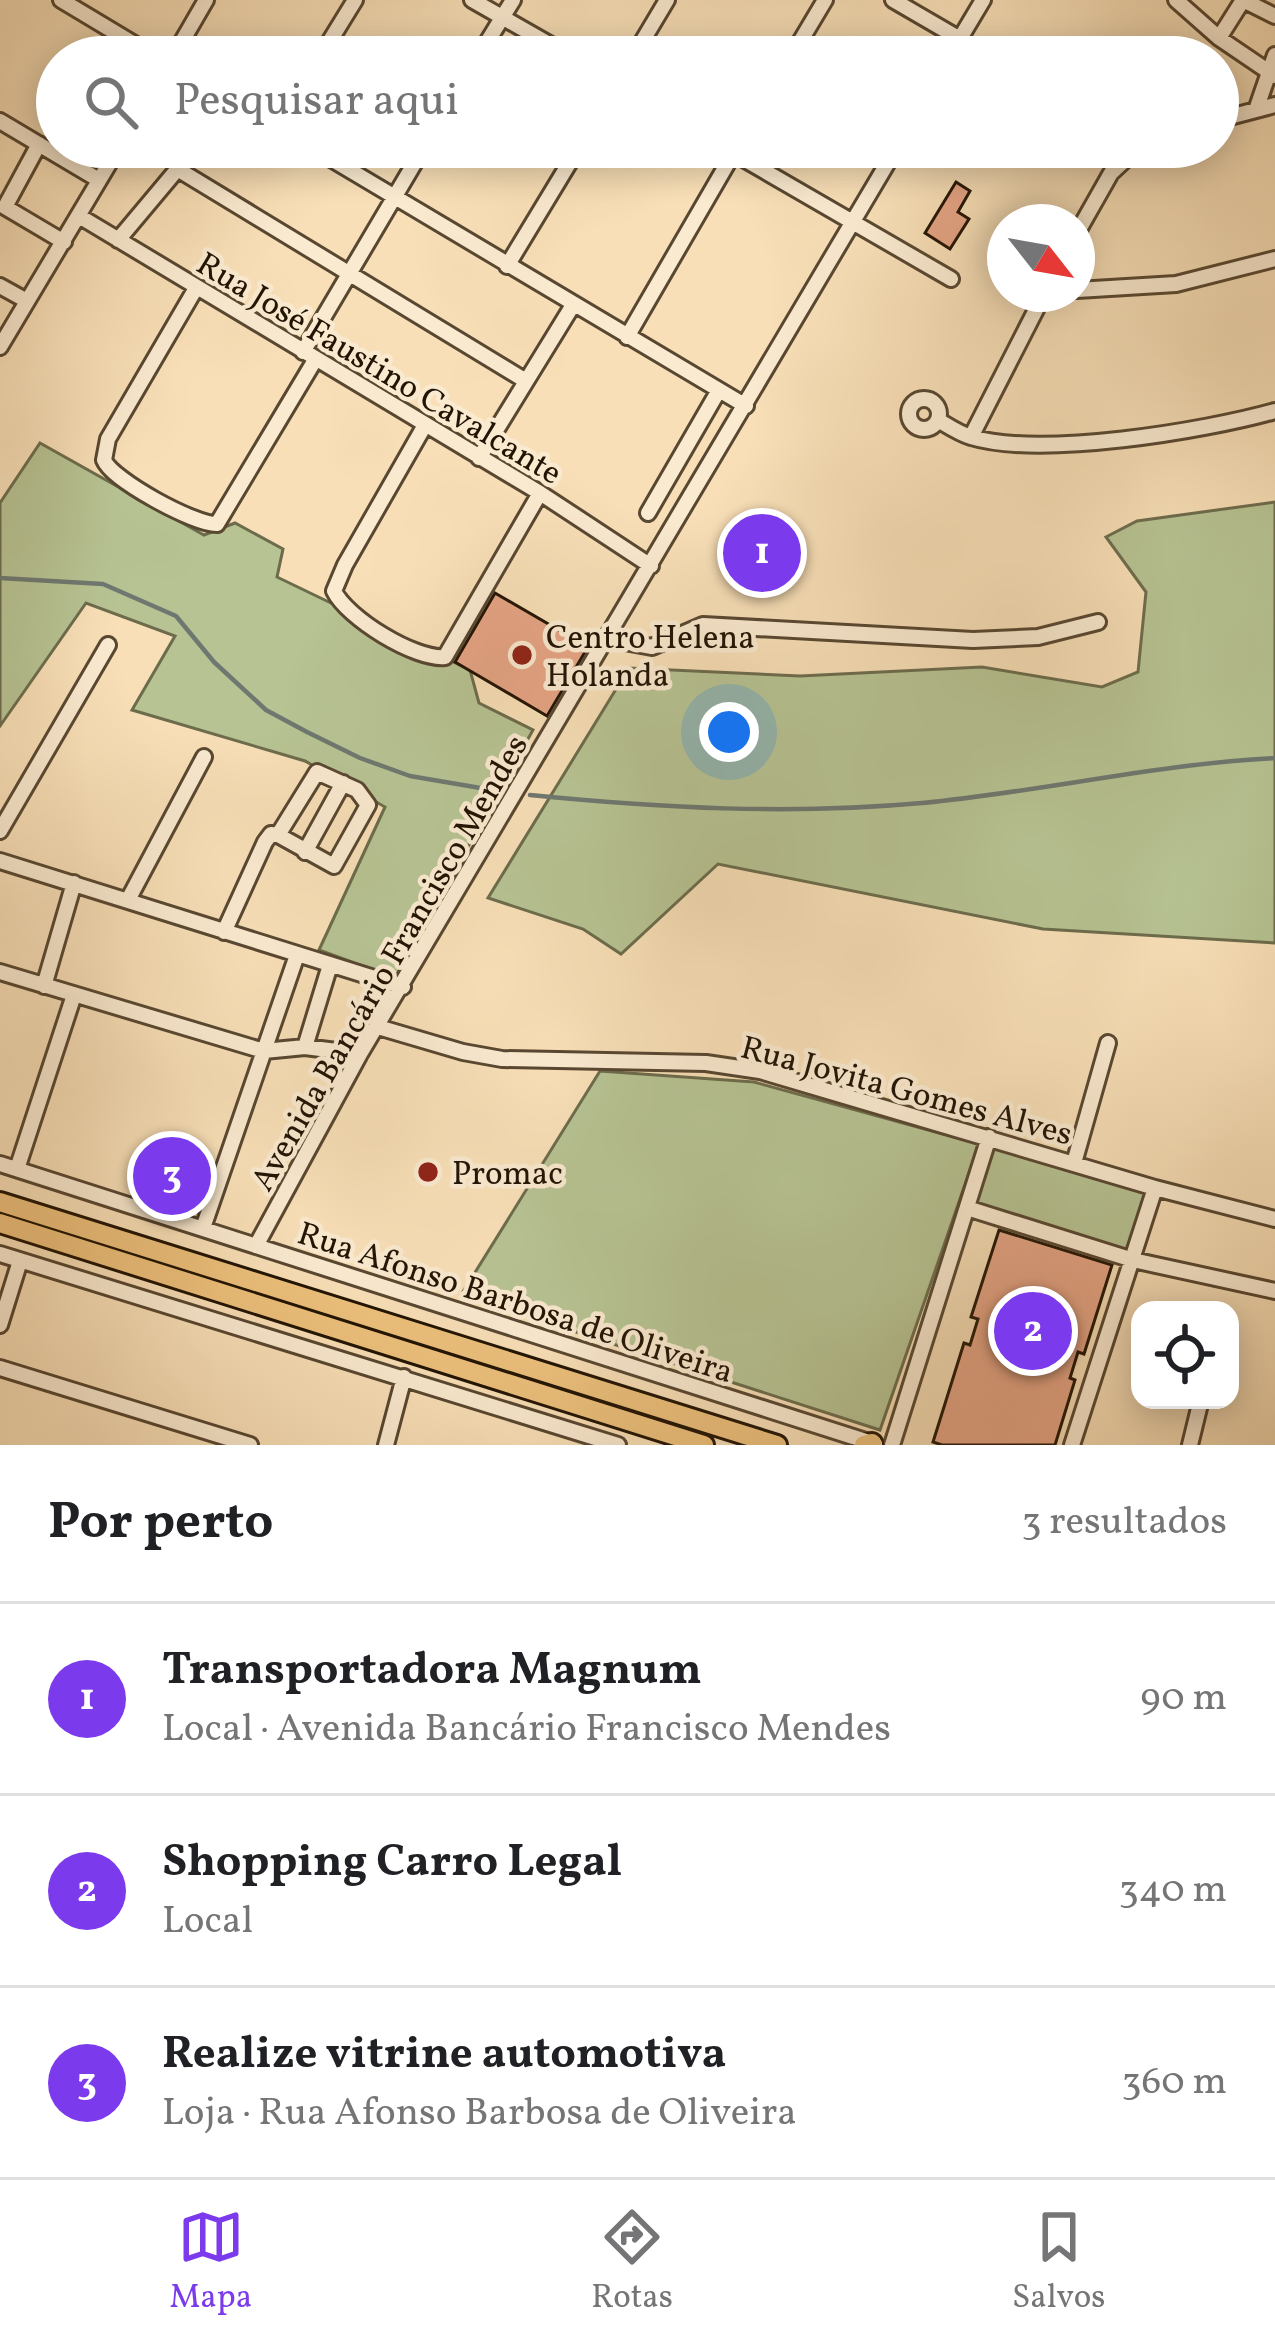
<!DOCTYPE html>
<html lang="pt">
<head>
<meta charset="utf-8">
<style>
	body { margin:0; font-family:Vollkorn,serif; background:#f6f6f6; color:#202124 }
	.controls { position:absolute; right:36px; bottom:36px; display:grid; overflow:hidden; border-radius:24px; box-shadow:0 6px 30px #0003 }
	.controls button { width:108px; height:108px; display:grid; place-items:center; padding:0; border:0; border-bottom:3px solid #e0e0e0; background:#fff; color:#202124; font:60px sans-serif }
	.compass { position:absolute; left:987px; top:204px; width:108px; height:108px; border-radius:50%; background:#fff; box-shadow:0 6px 30px #0003; rotate:121deg }
	.you { position:absolute; left:729px; top:732px; width:42px; height:42px; margin:-30px; border:9px solid #fff; border-radius:50%; background:#1a73e8; box-shadow:0 0 0 18px #1a73e833 }
	.badge { display:grid; place-items:center; width:78px; height:78px; border-radius:50%; background:#7c3aed; color:#fff; font-size:39px; font-weight:700 }
	.pin { position:absolute; translate:-50% -50%; border:6px solid #fff; box-shadow:0 3px 12px #0006 }
	.list { margin:0; padding:0; list-style:none }
	h2 { display:flex; justify-content:space-between; align-items:center; height:156px; margin:0; padding:0 48px; font-size:51px }
	h2 small { font-size:39px; font-weight:400; color:#757577 }
	.list li { display:grid; grid-template-columns:78px 1fr auto; gap:36px; align-items:center; box-sizing:border-box; height:192px; padding:0 48px; border-top:3px solid #e0e0e0 }
	.list b { display:block; font-size:45px; white-space:nowrap }
	.list p { margin:0; font-size:39px; white-space:nowrap; color:#757577 }
	.list em { font-size:39px; font-style:normal; color:#757577 }
	.icon { flex:none; width:66px; height:66px; fill:none; stroke:currentColor; stroke-width:2; stroke-linecap:round; stroke-linejoin:round }
	.map { position:relative; flex:none; width:1275px; height:1445px; overflow:hidden }
	.search { position:absolute; background:#fff; box-shadow:0 6px 30px #0003; left:36px; right:36px; top:36px; height:132px; display:flex; align-items:center; gap:30px; box-sizing:border-box; padding:0 42px; border-radius:66px; color:#757577; font-size:45px }
	.sheet { height:732px; background:#fff }
	nav { display:flex; justify-content:space-around; align-items:center; box-sizing:border-box; height:168px; border-top:3px solid #e0e0e0; background:#fff; font-size:33px; color:#757577 }
	nav a { display:grid; justify-items:center; gap:6px }
	nav .on { color:#7c3aed }
	.map>svg:first-child { display:block }
</style>
</head>
<body>
<div class="map">
<svg width="1275" height="1445" viewBox="0 0 1275 1445">
	<rect width="100%" height="100%" fill="#f8dfb7"/>
	<filter id="stains"><feTurbulence type="fractalNoise" baseFrequency=".00167" numOctaves="4"/><feColorMatrix values="0 0 0 0 .2 0 0 0 0 .09 0 0 0 0 .02 0 0 0 .5 -.17"/></filter>
	<radialGradient id="worn" r=".72"><stop offset=".6" stop-color="#630" stop-opacity="0"/><stop offset="1" stop-color="#630" stop-opacity=".3"/></radialGradient>
	<!-- green -->
	<path fill="#b7c393" stroke="#6c6c4c" stroke-width="3" d="M 40,443 L 204,535 L 235,523 L 283,549 L 277,577 L 470,670 L 479,703 L 533,730 L 395,978 L 319,950 L 385,807 L 305,761 L 132,710 L 175,636 L 86,603 L 0,726 L 0,503 Z
		M 1275,502 L 1275,943 L 1043,929 L 718,864 L 621,954 L 583,929 L 488,898 L 629,668 L 800,676 L 982,667 L 1102,687 L 1138,672 L 1146,592 L 1106,537 L 1137,521 Z
		M 600,1071 L 754,1082 L 979,1144 L 880,1430 L 461,1295 Z
		M 993,1144 L 1148,1192 L 1130,1252 L 974,1203 Z"/>
	<g fill="none" stroke-linecap="round" stroke-linejoin="round">
		<!-- stream -->
		<path stroke="#6e7870" stroke-width="4.5" d="M 0,578 L 103,584 L 176,616 L 214,662 L 266,710 L 307,732 L 360,758 L 410,776 L 510,793
			M 530,795 C 661,808 789,815 922,803 C 1040,792 1156,764 1275,758"/>
	</g>
	<!-- building -->
	<path fill="#e5a485" stroke="#221404" stroke-width="3" d="M 956,182 L 970,191 L 958,212 L 969,219 L 950,249 L 925,233 Z
		M 757,523 L 790,542 L 768,585 L 734,564 Z
		M 495,593 L 588,647 L 547,716 L 455,662 Z
		M 999,1230 L 1112,1265 L 1084,1354 L 1078,1352 L 1070,1378 L 1075,1380 L 1055,1445 L 942,1445 L 933,1442 L 964,1343 L 970,1345 L 978,1319 L 971,1317 Z"/>
	<g fill="none" stroke-linecap="round" stroke-linejoin="round">
		<defs>
			<path id="minor" d="M 61,0 L 156,57
				M 472,0 L 572,57
				M 893,0 L 991,57
				M 1176,0 L 1219,38 L 1275,76
				M 1243,0 L 1275,16
				M 1219,38 L 1243,0
				M 173,57 L 206,0
				M 320,57 L 355,0
				M 478,57 L 513,0
				M 633,57 L 667,0
				M 791,57 L 825,0
				M 949,57 L 983,0
				M 1256,110 L 1275,55
				M 1218,120 L 1275,105
				M 0,121 L 99,180
				M 39,144 L 5,207 L 64,242
				M 311,147 L 746,406
				M 723,147 L 951,279
				M 179,170 L 526,381
				M 79,216 L 540,493 L 651,566
				M 1077,233 L 1111,173 L 1139,147
				M 118,240 L 196,147
				M 507,266 L 579,147
				M 0,286 L 27,301
				M 196,288 L 108,439 L 104,460 C 112,480 195,525 217,524 L 315,360
				M 1077,290 L 1176,284 L 1275,259
				M 627,337 L 737,147
				M 0,347 L 119,147
				M 303,352 L 424,147
				M909 414a15 15 0 1 1 30 0a15 15 0 1 1-30 0Z
				M 938,420 C 948,426 960,434 971,437 C 1041,458 1204,431 1275,411
				M 425,425 L 345,565 L 334,591 C 347,618 415,660 445,657 L 540,493
				M 971,437 L 1044,294
				M 479,458 L 573,305
				M 648,513 L 719,390
				M 608,639 L 652,647 L 703,625 L 973,640 L 1038,637 L 1098,622
				M 0,831 L 108,645
				M 305,852 L 343,783
				M 0,861 L 403,987
				M 128,900 L 204,757
				M 224,932 L 265,842 L 271,834 L 278,835 L 317,772 L 357,790 L 368,805 L 334,866 L 278,835
				M 0,972 L 264,1051 L 305,1047 L 360,1054
				M 44,986 L 74,883
				M 378,1027 L 463,1052 L 502,1059 L 706,1063 L 760,1071 L 1155,1188 L 1275,1219
				M 305,1047 L 330,965
				M 1074,1163 L 1108,1043
				M 0,1164 L 875,1444
				M 17,1169 L 74,995
				M 967,1208 L 1133,1260 L 1275,1291
				M 203,1228 L 297,955
				M 256,1246 L 360,1054 L 897,147
				M 0,1254 L 618,1445
				M 0,1325 L 20,1261
				M 0,1368 L 250,1445
				M 386,1445 L 404,1377
				M 892,1445 L 989,1137
				M 1072,1445 L 1155,1188
				M 1190,1445 L 1201,1400"/>
			<path id="highway" d="M 0,1202 L 777,1445
				M 0,1223 L 704,1445
				M 864,1445 L 872,1443"/>
		</defs>
		<!-- minor casing -->
		<use href="#minor" stroke="#584731" stroke-width="20"/>
		<!-- highway casing -->
		<use href="#highway" stroke="#221404" stroke-width="24"/>
		<!-- minor -->
		<use href="#minor" stroke="#faead0" stroke-width="14"/>
		<!-- highway -->
		<use href="#highway" stroke="#ecc07c" stroke-width="18"/>
	</g>
	<!-- markers -->
	<g fill="#8f2418" stroke="#faead0" stroke-width="4.5">
		<circle cx="522" cy="655" r="12"/>
		<circle cx="428" cy="1172" r="12"/>
	</g>
	<g text-anchor="middle" stroke-width="9" stroke-linejoin="round" paint-order="stroke">
		<!-- street labels -->
		<g font-size="33" fill="#221404" stroke="#faead0">
			<text transform="translate(380 367) rotate(31)" y="12">Rua José Faustino Cavalcante</text>
			<text transform="translate(388 962) rotate(-60)" y="12">Avenida Bancário Francisco Mendes</text>
			<text transform="translate(907 1089) rotate(15)" y="12">Rua Jovita Gomes Alves</text>
			<text transform="translate(516 1301) rotate(18)" y="12">Rua Afonso Barbosa de Oliveira</text>
		</g>
		<!-- poi labels -->
		<g font-size="33" fill="#221404" stroke="#faead0" text-anchor="start">
			<text x="546" y="648">Centro Helena<tspan x="546" dy="38">Holanda</tspan></text>
			<text x="452" y="1184">Promac</text>
		</g>
	</g>
	<rect width="100%" height="100%" filter="url(#stains)"/>
	<rect width="100%" height="100%" fill="url(#worn)"/>
</svg>
<div class="controls">
<button><svg class="icon" aria-label="locate" viewBox="0 0 24 24"><circle cx="12" cy="12" r="6"/><path d="M12 2v4M12 18v4M2 12h4M18 12h4"/></svg></button>
</div>
<svg class="compass" viewBox="-18 -18 36 36"><path d="M0-13l5 13h-10z" fill="#e53935"/><path d="M0 13l5-13h-10z" fill="#757577"/></svg>
<div class="you"></div>
<div class="pin badge" style="left:762px;top:553px">1</div>
<div class="pin badge" style="left:1033px;top:1331px">2</div>
<div class="pin badge" style="left:172px;top:1176px">3</div>
<div class="search"><svg class="icon" aria-label="search" viewBox="0 0 24 24"><circle cx="10" cy="10" r="6"/><path d="M15 15l6 6"/></svg>Pesquisar aqui</div>
</div>
<section class="sheet">
<h2>Por perto<small>3 resultados</small></h2>
<ul class="list">
<li><span class="badge">1</span><div><b>Transportadora Magnum</b><p>Local · Avenida Bancário Francisco Mendes</p></div><em>90 m</em></li>
<li><span class="badge">2</span><div><b>Shopping Carro Legal</b><p>Local</p></div><em>340 m</em></li>
<li><span class="badge">3</span><div><b>Realize vitrine automotiva</b><p>Loja · Rua Afonso Barbosa de Oliveira</p></div><em>360 m</em></li>
</ul>
</section>
<nav>
<a class="on"><svg class="icon" aria-label="map" viewBox="0 0 24 24"><path d="M3 6l6-2 6 2 6-2v14l-6 2-6-2-6 2zM9 4v14M15 6v14"/></svg>Mapa</a>
<a><svg class="icon" aria-label="directions" viewBox="0 0 24 24"><path d="M12 3l9 9-9 9-9-9zM9 14v-3h6M13 9l2 2-2 2"/></svg>Rotas</a>
<a><svg class="icon" aria-label="saved" viewBox="0 0 24 24"><path d="M7 4h10v16l-5-4-5 4z"/></svg>Salvos</a>
</nav>
</body>
</html>
